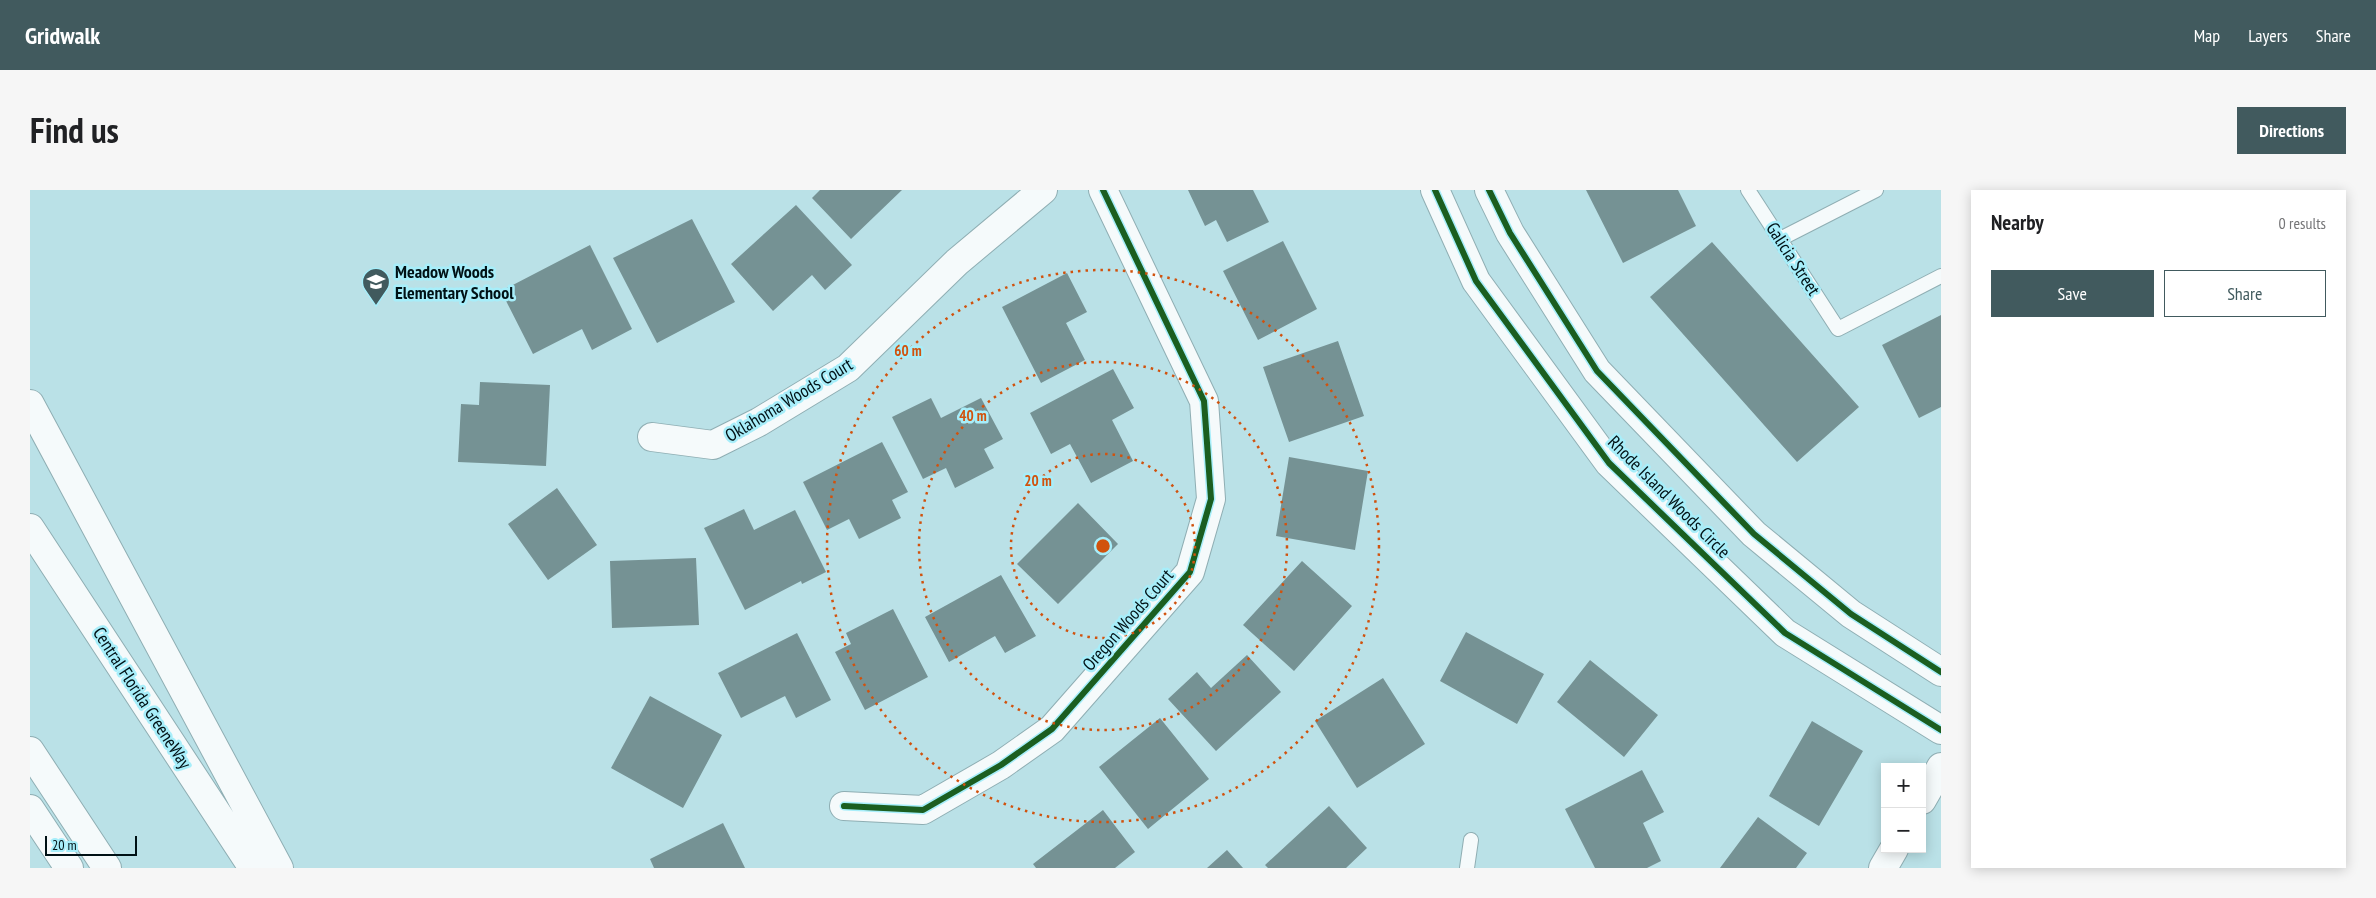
<!DOCTYPE html>
<html lang="en">
<head>
<meta charset="utf-8">
<style>
	body { margin:0; font-family:"PT Sans Narrow",sans-serif; background:#f6f6f6; color:#202124 }
	.controls { position:absolute; right:15px; bottom:15px; display:grid; overflow:hidden; border-radius:0px; box-shadow:0 2px 12px #0003 }
	.controls button { width:45px; height:45px; display:grid; place-items:center; padding:0; border:0; border-bottom:1px solid #e0e0e0; background:#fff; color:#202124; font:25px sans-serif }
	.scale { position:absolute; left:15px; bottom:12px; width:92px; box-sizing:border-box; padding-left:5px; border:2px solid #001115; border-top:0; font-size:14px; line-height:18px; white-space:nowrap; color:#001115; -webkit-text-stroke:4px #a7eefa; paint-order:stroke }
	.list { margin:0; padding:0; list-style:none }
	h2 { display:flex; justify-content:space-between; align-items:center; height:65px; margin:0; padding:0 20px; font-size:21px }
	h2 small { font-size:16px; font-weight:400; color:#757577 }
	.actions { display:flex; gap:10px; padding:15px 20px }
	.actions a { flex:1; padding:11px 0; border:1px solid #415a5e; border-radius:0px; text-align:center; font-size:18px; color:#415a5e }
	.actions .main { background:#415a5e; color:#fff }
	.map { position:relative; flex:none; width:1911px; height:678px; overflow:hidden; border-radius:0px }
	header { display:flex; align-items:center; gap:30px; box-sizing:border-box; height:70px; padding:0 25px; background:#415a5e; color:#fff }
	header strong { font-size:24px }
	nav { display:flex; gap:28px; margin-inline-start:auto; font-size:18px }
	.intro { display:flex; align-items:center; justify-content:space-between; box-sizing:border-box; height:120px; padding:0 30px }
	h1 { margin:0; font-size:35px }
	.button { padding:12px 22px; border-radius:0px; background:#415a5e; color:#fff; font-size:18px; font-weight:700 }
	main { display:flex; gap:30px; padding:0 30px }
	aside { flex:1; background:#fff; border-radius:0px; box-shadow:0 2px 12px #0003 }
	.map>svg:first-child { display:block }
</style>
</head>
<body>
<header>
<strong>Gridwalk</strong>
<nav><a>Map</a><a>Layers</a><a>Share</a></nav>
</header>
<div class="intro"><h1>Find us</h1><a class="button">Directions</a></div>
<main>
<div class="map">
<svg width="1911" height="678" viewBox="0 0 1911 678">
	<rect width="100%" height="100%" fill="#bae1e7"/>
	<!-- building -->
	<path fill="#759294" d="M 790,0 L 872,0 L 821,49 L 782,8 Z
		M 1158,0 L 1223,0 L 1239,32 L 1197,52 L 1186,30 L 1175,36 Z
		M 1556,0 L 1648,0 L 1666,36 L 1593,73 Z
		M 766,15 L 822,75 L 795,100 L 782,85 L 743,121 L 701,74 Z
		M 662,29 L 705,112 L 627,153 L 583,68 Z
		M 1253,51 L 1287,119 L 1228,150 L 1193,81 Z
		M 1682,52 L 1829,217 L 1767,272 L 1620,107 Z
		M 560,55 L 602,139 L 562,160 L 552,139 L 503,164 L 471,101 Z
		M 1037,83 L 1057,122 L 1036,133 L 1055,170 L 1011,193 L 972,117 Z
		M 1911,125 L 1911,217 L 1889,228 L 1852,155 Z
		M 1308,151 L 1334,226 L 1259,252 L 1233,177 Z
		M 1083,179 L 1104,218 L 1082,230 L 1103,271 L 1061,293 L 1040,254 L 1021,264 L 1000,223 Z
		M 450,192 L 520,195 L 516,276 L 428,272 L 431,214 L 449,215 Z
		M 901,208 L 911,228 L 951,208 L 973,249 L 954,259 L 964,278 L 925,298 L 916,278 L 893,289 L 862,227 Z
		M 852,252 L 878,302 L 862,310 L 871,328 L 829,349 L 819,329 L 797,340 L 773,292 Z
		M 1259,267 L 1338,281 L 1325,360 L 1246,346 Z
		M 527,298 L 567,355 L 518,390 L 478,334 Z
		M 1048,313 L 1088,354 L 1028,414 L 987,374 Z
		M 714,319 L 724,340 L 765,320 L 796,382 L 772,394 L 771,391 L 715,420 L 674,338 Z
		M 666,368 L 669,435 L 582,438 L 580,371 Z
		M 1272,371 L 1322,416 L 1264,481 L 1213,435 Z
		M 971,385 L 1006,446 L 975,463 L 965,446 L 919,472 L 895,427 Z
		M 863,419 L 898,487 L 835,520 L 805,462 L 821,454 L 816,443 Z
		M 1436,442 L 1514,484 L 1487,534 L 1410,491 Z
		M 767,443 L 801,510 L 766,528 L 755,506 L 711,528 L 688,483 Z
		M 1217,465 L 1251,502 L 1186,561 L 1138,509 L 1167,482 L 1181,498 Z
		M 1560,470 L 1628,525 L 1594,567 L 1527,512 Z
		M 1353,488 L 1395,554 L 1327,598 L 1285,531 Z
		M 620,506 L 692,545 L 653,618 L 581,578 Z
		M 1130,528 L 1179,589 L 1118,639 L 1069,577 Z
		M 1782,531 L 1833,561 L 1789,636 L 1739,606 Z
		M 1612,580 L 1634,622 L 1613,633 L 1631,671 L 1617,678 L 1565,678 L 1535,619 Z
		M 1299,616 L 1337,658 L 1316,678 L 1238,678 L 1235,675 Z
		M 1073,620 L 1105,662 L 1085,678 L 1006,678 L 1003,674 Z
		M 1728,627 L 1777,663 L 1766,678 L 1690,678 Z
		M 693,633 L 715,678 L 624,678 L 620,669 Z
		M 1197,660 L 1213,678 L 1177,678 Z"/>
	<g fill="none" stroke-linecap="round" stroke-linejoin="round">
		<defs>
			<path id="lane" d="M 1718,0 L 1808,139 L 1911,86
				M 1750,49 L 1846,0
				M 1437,678 L 1441,650"/>
			<path id="street" d="M 622,247 L 683,255 L 729,232 L 818,178 L 927,72 L 1013,0
				M 1892,610 L 1911,577
				M 814,616 L 893,620 L 971,575 L 1022,539 L 1160,382 L 1181,309 L 1174,211 L 1073,0
				M 1853,678 L 1864,659"/>
			<path id="secondary" d="M 1405,0 L 1446,91 L 1579,273 L 1755,443 L 1911,540
				M 1459,0 L 1480,43 L 1567,181 L 1724,344 L 1821,424 L 1911,482"/>
			<path id="highway" d="M 0,214 L 249,678
				M 0,338 L 223,678
				M 0,561 L 77,678
				M 0,619 L 39,678"/>
		</defs>
		<!-- lane casing -->
		<use href="#lane" stroke="#8faeb3" stroke-width="16"/>
		<!-- street casing -->
		<use href="#street" stroke="#8faeb3" stroke-width="30"/>
		<!-- secondary casing -->
		<use href="#secondary" stroke="#8faeb3" stroke-width="30"/>
		<!-- highway casing -->
		<use href="#highway" stroke="#8faeb3" stroke-width="30"/>
		<!-- lane -->
		<use href="#lane" stroke="#f5fafb" stroke-width="14"/>
		<!-- street -->
		<use href="#street" stroke="#f5fafb" stroke-width="28"/>
		<!-- secondary -->
		<use href="#secondary" stroke="#f5fafb" stroke-width="28"/>
		<!-- highway -->
		<use href="#highway" stroke="#f5fafb" stroke-width="28"/>
		<defs>
			<path id="cycleway" d="M 1405,0 L 1446,91 L 1579,273 L 1755,443 L 1911,540
				M 1459,0 L 1480,43 L 1567,181 L 1724,344 L 1821,424 L 1911,482
				M 814,616 L 893,620 L 971,575 L 1022,539 L 1160,382 L 1181,309 L 1174,211 L 1073,0"/>
		</defs>
		<!-- cycleway casing -->
		<use href="#cycleway" stroke="#a7eefa" stroke-width="9"/>
		<!-- cycleway -->
		<use href="#cycleway" stroke="#1b5e20" stroke-width="6"/>
	</g>
	<!-- distance rings -->
	<g fill="none" stroke="#d1520d" stroke-width="2.5" stroke-dasharray="2.5 5">
		<circle cx="1073" cy="356" r="92"/>
		<circle cx="1073" cy="356" r="184"/>
		<circle cx="1073" cy="356" r="276"/>
	</g>
	<!-- icons -->
	<defs>
		<symbol id="school-pin" viewBox="-11 -11 22 30"><path d="M0 17L-7.5 6A9.5 9.5 0 1 1 7.5 6Z" fill="#415a5e" stroke="#a7eefa"/><path d="M0-5L7-2L0 1L-7-2ZM-4 1L0 2.5L4 1V4Q0 6-4 4Z" fill="#fff"/></symbol>
	</defs>
	<g fill-rule="evenodd">
		<use href="#school-pin" x="330" y="76" width="32" height="43"/>
	</g>
	<g text-anchor="middle" stroke-width="5" stroke-linejoin="round" paint-order="stroke">
		<!-- street labels -->
		<g font-size="18" fill="#001115" stroke="#a7eefa">
			<text transform="translate(1763 69) rotate(57)" y="6">Galicia Street</text>
			<text transform="translate(759 210) rotate(-31)" y="6">Oklahoma Woods Court</text>
			<text transform="translate(1639 307) rotate(45)" y="6">Rhode Island Woods Circle</text>
			<text transform="translate(1098 430) rotate(-49)" y="6">Oregon Woods Court</text>
			<text transform="translate(112 508) rotate(57)" y="6">Central Florida GreeneWay</text>
		</g>
		<!-- poi labels -->
		<g font-size="18" font-weight="bold" fill="#001115" stroke="#a7eefa" text-anchor="start">
			<text x="365" y="88">Meadow Woods<tspan x="365" dy="21">Elementary School</tspan></text>
		</g>
	</g>
	<circle cx="1073" cy="356" r="8" fill="#d1520d" stroke="#a7eefa" stroke-width="2.5"/>
	<g font-size="15" text-anchor="middle" font-weight="bold" fill="#d1520d" stroke="#a7eefa" stroke-width="5" stroke-linejoin="round" paint-order="stroke">
		<text x="878" y="166">60 m</text>
		<text x="943" y="231">40 m</text>
		<text x="1008" y="296">20 m</text>
	</g>
</svg>
<div class="controls">
<button>+</button>
<button>−</button>
</div>
<div class="scale">20 m</div>
</div>
<aside>
<h2>Nearby<small>0 results</small></h2>
<ul class="list">
</ul>
<div class="actions"><a class="main">Save</a><a>Share</a></div>
</aside>
</main>
</body>
</html>
